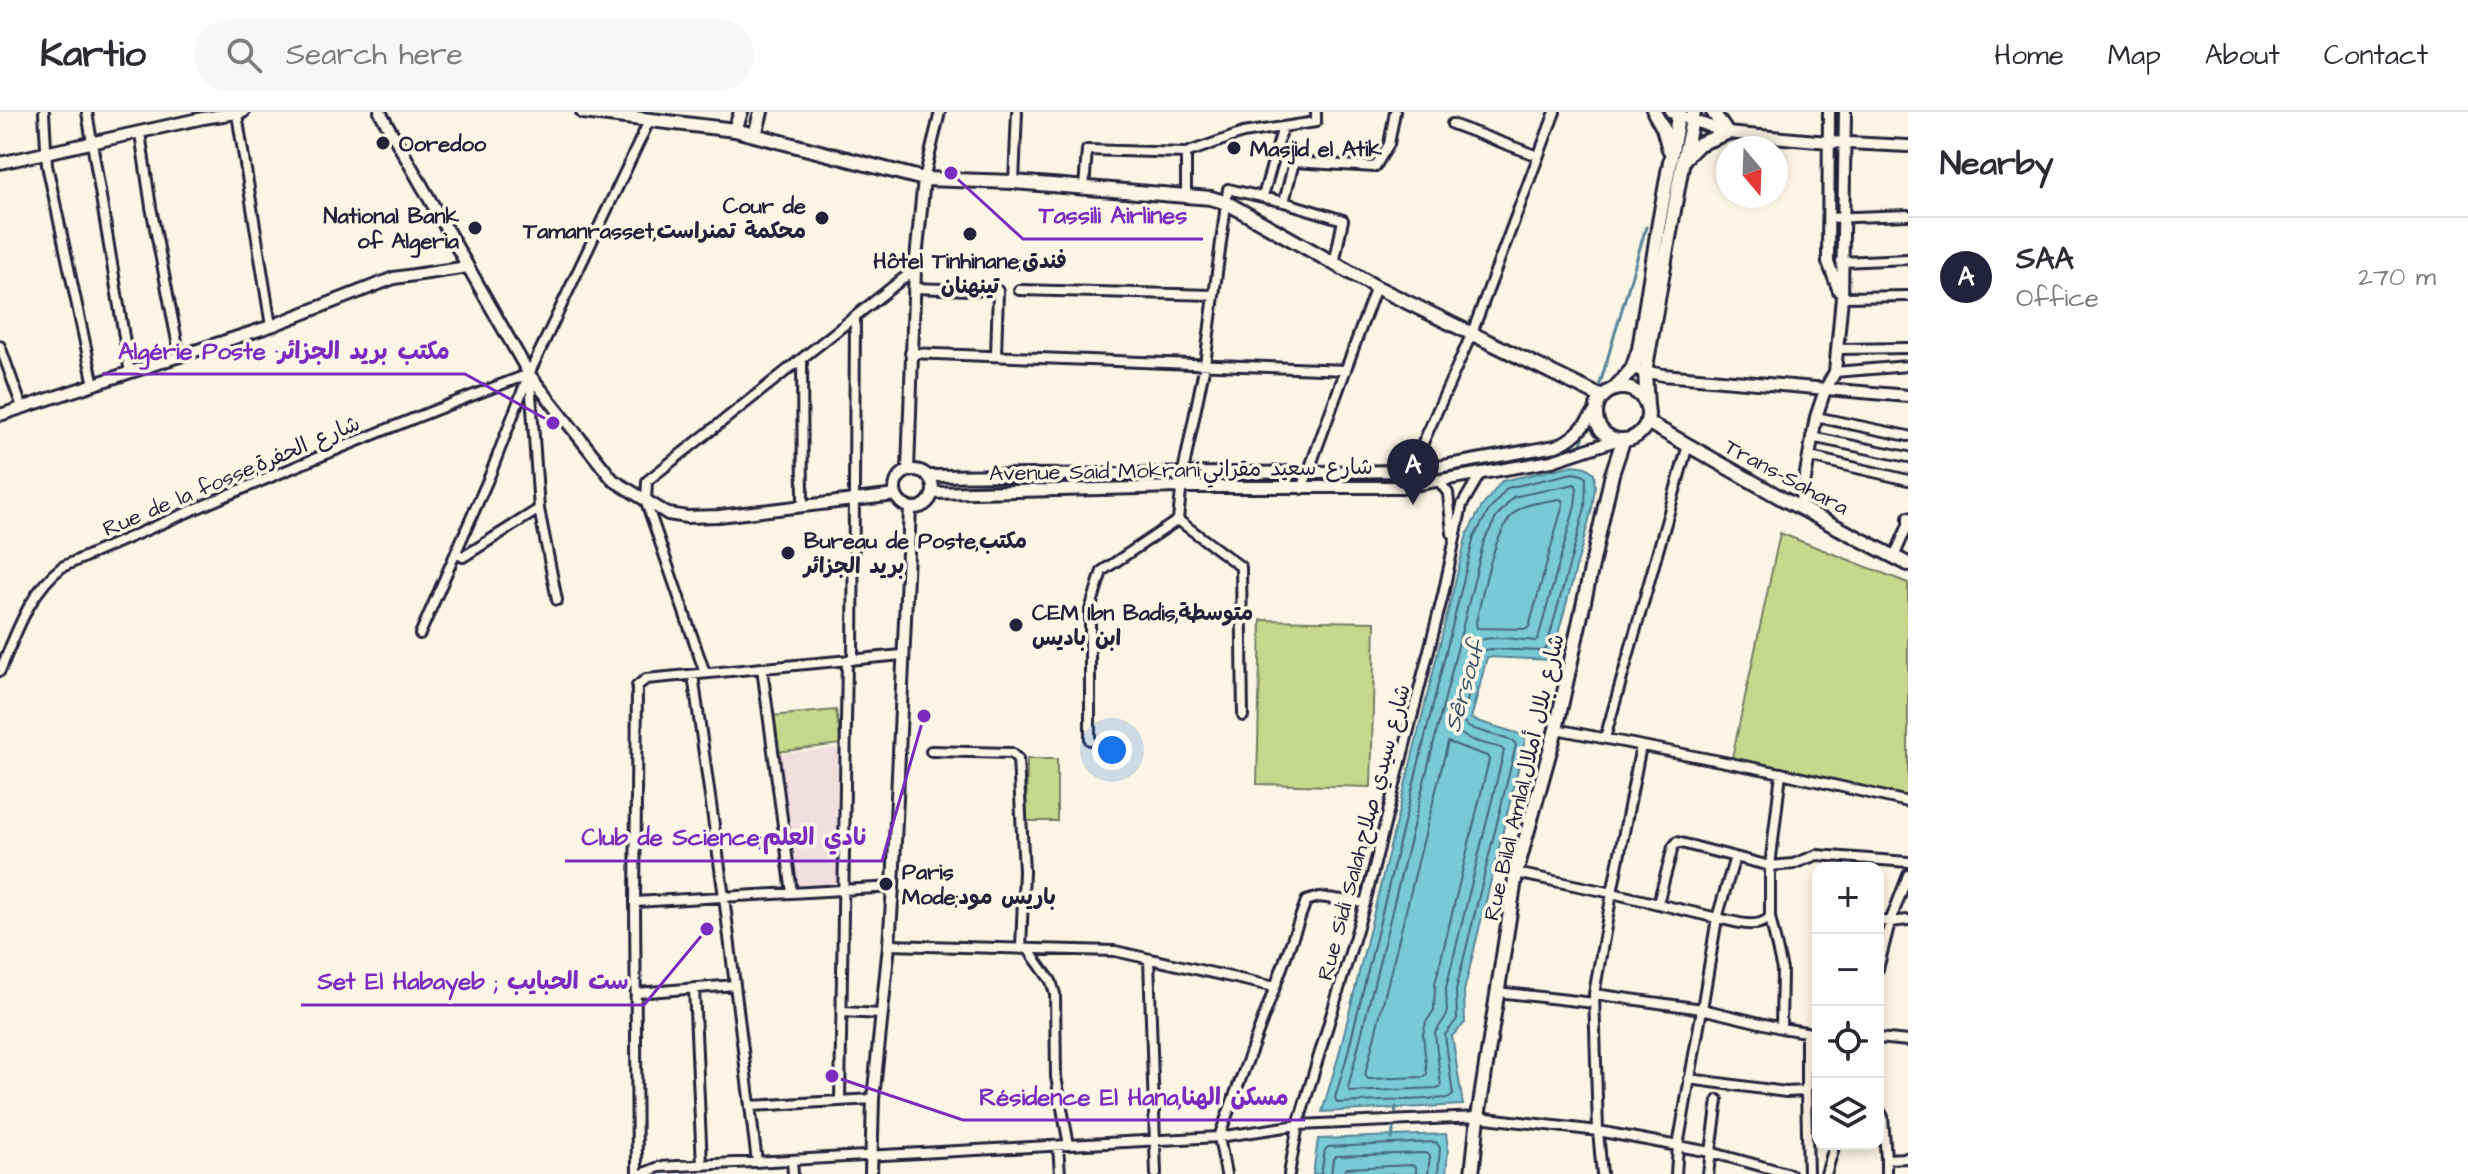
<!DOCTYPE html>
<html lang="en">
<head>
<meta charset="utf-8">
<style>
	body { margin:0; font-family:"Architects Daughter","Playpen Sans Arabic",sans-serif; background:#f7f7f7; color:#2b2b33 }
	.controls { position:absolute; right:24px; bottom:24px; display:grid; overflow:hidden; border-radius:16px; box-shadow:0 4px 12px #0003 }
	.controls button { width:72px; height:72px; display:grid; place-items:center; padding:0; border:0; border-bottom:2px solid #e1e1e2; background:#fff; color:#2b2b33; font:40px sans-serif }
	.compass { position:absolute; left:1716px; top:24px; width:72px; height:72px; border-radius:50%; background:#fff; box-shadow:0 4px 12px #0003; rotate:161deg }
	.you { position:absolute; left:1112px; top:638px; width:28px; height:28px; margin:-20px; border:6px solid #fff; border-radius:50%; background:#1a73e8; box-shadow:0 0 0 12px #1a73e833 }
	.badge { display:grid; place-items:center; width:52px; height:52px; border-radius:50%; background:#22223b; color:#fff; font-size:26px; font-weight:700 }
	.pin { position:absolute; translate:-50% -66px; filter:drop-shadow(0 2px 4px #0008) }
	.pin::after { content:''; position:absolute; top:42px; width:28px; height:24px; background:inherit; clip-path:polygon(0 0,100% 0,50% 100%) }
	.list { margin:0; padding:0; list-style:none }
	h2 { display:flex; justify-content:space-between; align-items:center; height:104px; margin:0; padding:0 32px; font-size:34px }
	h2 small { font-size:26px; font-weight:400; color:#7c7c81 }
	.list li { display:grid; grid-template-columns:52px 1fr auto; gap:24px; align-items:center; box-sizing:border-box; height:120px; padding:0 32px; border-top:2px solid #e1e1e2 }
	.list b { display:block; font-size:30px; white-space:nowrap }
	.list p { margin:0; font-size:26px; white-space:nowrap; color:#7c7c81 }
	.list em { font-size:26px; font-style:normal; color:#7c7c81 }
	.icon { flex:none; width:44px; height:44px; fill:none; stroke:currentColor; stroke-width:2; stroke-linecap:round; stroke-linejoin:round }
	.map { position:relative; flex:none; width:1908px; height:1062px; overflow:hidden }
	header { display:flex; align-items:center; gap:48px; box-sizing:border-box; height:112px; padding:0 40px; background:#fff; border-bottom:2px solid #e1e1e2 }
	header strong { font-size:38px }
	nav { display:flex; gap:44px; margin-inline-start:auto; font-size:28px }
	.search { width:560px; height:72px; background:#f7f7f7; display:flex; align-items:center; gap:20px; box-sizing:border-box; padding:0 28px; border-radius:44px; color:#7c7c81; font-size:30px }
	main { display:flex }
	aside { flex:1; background:#fff }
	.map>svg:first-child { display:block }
</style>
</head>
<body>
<header>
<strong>Kartio</strong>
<div class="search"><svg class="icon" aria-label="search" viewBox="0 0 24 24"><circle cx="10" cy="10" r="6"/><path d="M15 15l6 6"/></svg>Search here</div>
<nav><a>Home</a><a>Map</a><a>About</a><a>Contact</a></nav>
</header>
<main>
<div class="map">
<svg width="1908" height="1062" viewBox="0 0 1908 1062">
	<rect width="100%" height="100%" fill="#fcf5e5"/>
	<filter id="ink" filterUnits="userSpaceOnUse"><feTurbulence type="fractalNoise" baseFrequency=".0125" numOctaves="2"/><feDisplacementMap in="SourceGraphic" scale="16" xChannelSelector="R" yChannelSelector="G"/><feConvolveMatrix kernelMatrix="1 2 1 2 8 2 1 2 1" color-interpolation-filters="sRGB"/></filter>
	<g filter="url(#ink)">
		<!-- built -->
		<path fill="#f1dfdf" d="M 843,636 L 840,775 L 796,777 L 777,642 Z"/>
		<!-- green -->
		<path fill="#c7d88c" stroke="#747d64" stroke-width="2" d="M 1780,421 L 1908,471 L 1908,684 L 1732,646 Z
			M 1261,508 L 1375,510 L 1371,675 L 1257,672 Z
			M 836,598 L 841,632 L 777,640 L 772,604 Z
			M 1027,647 L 1057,647 L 1057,709 L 1026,709 Z"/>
		<!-- water -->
		<path fill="#7ac9d6" stroke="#578698" stroke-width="2" d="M 1574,353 L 1586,355 L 1594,361 L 1595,375 L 1592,397 L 1551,548 L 1487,545 L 1471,607 L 1526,624 L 1464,879 L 1465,911 L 1452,924 L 1463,993 L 1322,1000 L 1338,946 L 1467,422 L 1481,396 L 1502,369 Z
			M 1446,1022 L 1448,1036 L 1446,1062 L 1313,1062 L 1318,1027 Z"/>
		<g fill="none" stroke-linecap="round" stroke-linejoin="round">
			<!-- shore -->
			<path stroke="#456579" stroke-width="2" d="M 1573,361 L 1583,363 L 1586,366 L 1585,396 L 1546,537 L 1542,539 L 1489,537 L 1482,539 L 1479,544 L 1463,604 L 1464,610 L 1468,615 L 1513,629 L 1516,633 L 1456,878 L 1457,907 L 1445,923 L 1453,983 L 1449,986 L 1337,991 L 1335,986 L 1346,948 L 1474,425 L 1488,400 L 1507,376 Z
				M 1575,372 L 1577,376 L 1575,394 L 1538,527 L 1535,529 C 1521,528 1490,523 1479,529 C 1467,536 1449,605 1456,617 C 1464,629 1488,632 1501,636 L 1504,639 L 1446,876 L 1447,903 L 1435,921 L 1441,974 L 1437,976 L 1351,980 L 1348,976 L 1484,429 L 1496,406 L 1513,385 Z
				M 1558,387 L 1562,388 L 1563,392 L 1529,515 L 1526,517 L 1477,516 L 1476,511 C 1482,484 1495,409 1521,396 C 1531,390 1547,390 1558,387 Z
				M 1448,630 L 1487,644 L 1489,648 L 1435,872 L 1434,898 L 1426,910 L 1423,922 L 1427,962 L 1424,965 L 1368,967 L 1365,963 Z
				M 1321,1062 L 1325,1038 L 1328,1035 L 1436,1030 L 1440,1036 L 1438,1062
				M 1331,1062 L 1333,1047 L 1336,1044 L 1425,1041 L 1430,1044 L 1428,1062
				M 1343,1062 L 1347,1056 L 1412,1053 L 1416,1056 L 1416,1062"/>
			<!-- stream -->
			<path stroke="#578698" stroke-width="3" d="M 1598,279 L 1646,115
				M 1580,336 L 1586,316
				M 1474,594 L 1479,575
				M 1392,1027 L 1396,995"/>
			<defs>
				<path id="minor" d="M 44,0 L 47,53 L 94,273
					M 87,0 L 130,261
					M 237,2 L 271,214
					M 1452,12 L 1538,44
					M 140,21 L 151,95 L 180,245
					M 924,67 L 940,0
					M 1014,70 L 1017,0
					M 1084,76 L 1087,38 L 1186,41
					M 1186,84 L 1186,41 L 1243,21 L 1316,10 L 1316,0
					M 1263,84 L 1283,15
					M 1284,90 L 1294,50 L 1375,55 L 1389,32 L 1395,0
					M 1828,106 L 1908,103
					M 1841,150 L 1908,147
					M 914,176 L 998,179 L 996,244
					M 1019,178 L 1214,183
					M 1842,185 L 1908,184
					M 0,234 L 22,295
					M 1837,237 L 1908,236
					M 910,241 L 1346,258
					M 802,247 L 803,394
					M 1835,260 L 1908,254
					M 530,267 L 539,397 L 557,488
					M 1816,305 L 1908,324
					M 1811,325 L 1908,345
					M 1810,345 L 1908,368
					M 1415,359 L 1418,342 L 1472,221 L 1555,0
					M 1480,362 L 1462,393 L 1443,483 L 1365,791 L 1298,1013 L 1478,1005 L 1598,1019 L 1594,882 L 1612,781 L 1717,806 L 1702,897 L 1781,916 L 1818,922
					M 1439,369 L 1448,381 L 1452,421
					M 1302,377 L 1376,175
					M 1178,408 L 1183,360 L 1205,252 L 1228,77 L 1284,90 L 1343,108 L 1334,152
					M 1178,408 L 1241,455 L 1243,604
					M 456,440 L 463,445 L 539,397
					M 1894,445 L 1908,413 L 1908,405
					M 420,522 L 490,363 L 529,262 L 650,7
					M 853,548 L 855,205
					M 762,556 L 792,781
					M 0,559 C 16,522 29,480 62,455 C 216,387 371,321 529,262
					M 705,561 L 646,390 L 647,369 L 915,157
					M 693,563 L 724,785 L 757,1050
					M 1556,617 L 1781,661 L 1908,690
					M 1605,626 L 1688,333
					M 1090,628 L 1090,498 L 1102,459 L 1178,408
					M 931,639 L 1011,641 L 1018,647 L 1024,759 L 1021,837
					M 1735,745 L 1717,806 C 1734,809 1757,819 1770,805 L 1770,754 L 1781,661
					M 1516,761 L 1612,781 L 1641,634
					M 635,790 L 893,775
					M 1658,791 L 1673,735 L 1677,730 L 1770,754 L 1793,752 L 1817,743 L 1908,750
					M 1770,805 L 1782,858 L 1781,916
					M 1878,808 L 1890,810 L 1908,808
					M 889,833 L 1115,839 L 1275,875 L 1219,1025 L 1226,1062
					M 1028,837 L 1051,869 L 1055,882 L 1056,965 L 1069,1033
					M 1149,847 L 1156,1062
					M 1878,857 L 1890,810 L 1908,763
					M 1275,875 L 1306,789 L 1319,785 L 1365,791
					M 694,876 L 702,1053
					M 1497,880 L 1594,891
					M 636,881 L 735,873
					M 1594,882 L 1702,897 L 1678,1034 L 1598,1019 L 1602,1062
					M 842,900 L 882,902
					M 1878,926 L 1908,929
					M 1689,967 L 1786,980 L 1806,979 L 1806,921
					M 1806,979 L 1808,1062
					M 840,989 L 847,548
					M 751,994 L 873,987
					M 1878,996 L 1883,1005 L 1886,1047
					M 1058,1034 L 1060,1062
					M 792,1048 L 793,1062
					M 637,1062 L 635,790 L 637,574 L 646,567 L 902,543
					M 642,1062 L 659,1055 L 1219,1025 L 1298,1013 L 1289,1062
					M 1676,1062 L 1678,1034 L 1710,1040 L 1790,1062
					M 1708,1062 L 1718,988
					M 1826,1062 L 1835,1032
					M 1886,1062 L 1886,1047 L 1908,1046"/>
				<path id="tertiary" d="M 380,0 L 529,262 L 613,368 L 668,402 L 687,405 L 719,404 L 896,383
					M 1671,0 L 1727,21 L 1829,30 L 1908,34
					M 1829,0 L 1828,150 L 1839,179
					M 0,51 L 203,6 L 243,0
					M 1639,258 L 1663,263 L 1908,284
					M 0,303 L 271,214 L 394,166 L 468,155
					M895 377a19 19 0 1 1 38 0a19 19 0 1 1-38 0Z
					M 908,358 L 915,157 L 924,67
					M 929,364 L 1415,359 L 1556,334 C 1574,327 1583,315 1595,300
					M 933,381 L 1181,375 L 1401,375 L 1552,349 L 1616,328
					M 1800,395 L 1816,305 L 1825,278 L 1835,260 L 1842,185 L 1845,0
					M 871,1062 L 873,987 L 889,833 L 893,775 L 910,396"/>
				<path id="secondary" d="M 583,0 L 735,18
					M 1654,0 L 1663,16 L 1669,37
					M 1684,47 L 1699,32 L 1727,21 L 1713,0
					M 1614,277 L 1632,257 L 1639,237 L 1659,110 L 1679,0
					M 1647,294 L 1645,260 L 1683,48 L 1694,0
					M 1472,1062 L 1478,1005 L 1516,761 L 1556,617 L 1612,362 L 1623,329"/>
				<path id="primary" d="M 741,0 L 735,18 L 924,67 L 1014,70 L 1211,86 L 1227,91 L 1376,175 L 1602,285
					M 755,23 L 761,0
					M1596 302a26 26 0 1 1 52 0a26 26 0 1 1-52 0Z
					M 1647,310 L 1783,387 L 1908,452"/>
			</defs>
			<!-- minor casing -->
			<use href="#minor" stroke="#22223b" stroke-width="14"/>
			<!-- tertiary casing -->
			<use href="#tertiary" stroke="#22223b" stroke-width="16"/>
			<!-- secondary casing -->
			<use href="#secondary" stroke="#22223b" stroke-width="18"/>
			<!-- primary casing -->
			<use href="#primary" stroke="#22223b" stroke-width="18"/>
			<!-- minor -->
			<use href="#minor" stroke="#fcf5e5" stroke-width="8"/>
			<!-- tertiary -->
			<use href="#tertiary" stroke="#fcf5e5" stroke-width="10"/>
			<!-- secondary -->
			<use href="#secondary" stroke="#fcf5e5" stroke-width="12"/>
			<!-- primary -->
			<use href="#primary" stroke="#fcf5e5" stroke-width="12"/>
		</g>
	</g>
	<!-- markers -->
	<g fill="#22223b" stroke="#fcf5e5" stroke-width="3">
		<circle cx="383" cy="31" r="8"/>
		<circle cx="1234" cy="36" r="8"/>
		<circle cx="822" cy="106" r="8"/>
		<circle cx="475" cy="116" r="8"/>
		<circle cx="970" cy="122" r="8"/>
		<circle cx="788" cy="441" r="8"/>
		<circle cx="1016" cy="513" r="8"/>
		<circle cx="886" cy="772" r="8"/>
	</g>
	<g text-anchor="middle" stroke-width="7" stroke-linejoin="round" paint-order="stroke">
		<!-- poi labels -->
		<g font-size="22" font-weight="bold" fill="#22223b" stroke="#fcf5e5" text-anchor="start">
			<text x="399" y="39">Ooredoo</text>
			<text x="1250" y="44">Masjid el Atik</text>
			<text x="806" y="101" text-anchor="end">Cour de<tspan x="806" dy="25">Tamanrasset;محكمة تمنراست</tspan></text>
			<text x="459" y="111" text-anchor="end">National Bank<tspan x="459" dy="25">of Algeria</tspan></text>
			<text x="970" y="156" text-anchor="middle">Hôtel Tinhinane;فندق<tspan x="970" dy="25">تينهنان</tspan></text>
			<text x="804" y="436">Bureau de Poste;مكتب<tspan x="804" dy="25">بريد الجزائر</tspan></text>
			<text x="1032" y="508">CEM Ibn Badis;متوسطة<tspan x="1032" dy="25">ابن باديس</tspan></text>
			<text x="902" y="767">Paris<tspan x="902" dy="25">Mode;باريس مود</tspan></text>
		</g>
		<!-- street labels -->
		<g font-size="22" fill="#22223b" stroke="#fcf5e5">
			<text transform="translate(1181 357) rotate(-1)" y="8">Avenue Said Mokrani;شارع سعيد مقراني</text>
			<text transform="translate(231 363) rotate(-23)" y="8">Rue de la fosse;شارع الحفرة</text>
			<text transform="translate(1787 364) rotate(28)" y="8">Trans-Sahara</text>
			<text transform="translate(1523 665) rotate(-77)" y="8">Rue Bilal Amlal,شارع بلال أملال</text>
			<text transform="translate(1363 720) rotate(-75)" y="8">Rue Sidi Salah;شارع سيدي صلاح</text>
		</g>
		<!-- water labels -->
		<g font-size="24" font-style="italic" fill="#3c546a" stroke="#fcf5e5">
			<text transform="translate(1464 574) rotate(-74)" y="8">Sêrsouf</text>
		</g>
	</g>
	<!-- callouts -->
	<path fill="none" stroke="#7b2cbf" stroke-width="3" d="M951 61L1023 127H1203M553 311L465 262H102M924 604L882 749H565M707 817L644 893H301M832 964L963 1008H1305"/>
	<g fill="#7b2cbf" stroke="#fcf5e5" stroke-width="3">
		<circle cx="951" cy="61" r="8"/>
		<circle cx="553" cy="311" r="8"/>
		<circle cx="924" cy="604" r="8"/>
		<circle cx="707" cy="817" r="8"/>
		<circle cx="832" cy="964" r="8"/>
	</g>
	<g font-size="24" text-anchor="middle" font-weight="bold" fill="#7b2cbf" stroke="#fcf5e5" stroke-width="7" stroke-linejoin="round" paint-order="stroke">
		<text x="1113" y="111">Tassili Airlines</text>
		<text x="284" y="247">Algérie Poste ;مكتب بريد الجزائر</text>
		<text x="724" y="733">Club de Science;نادي العلم</text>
		<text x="473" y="877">Set El Habayeb ; ست الحبايب</text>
		<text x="1134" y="993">Résidence El Hana;مسكن الهنا</text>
	</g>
</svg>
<div class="controls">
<button>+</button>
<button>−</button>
<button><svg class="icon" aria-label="locate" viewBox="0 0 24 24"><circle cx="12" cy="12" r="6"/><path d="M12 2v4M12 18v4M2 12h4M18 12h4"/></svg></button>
<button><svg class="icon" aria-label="layers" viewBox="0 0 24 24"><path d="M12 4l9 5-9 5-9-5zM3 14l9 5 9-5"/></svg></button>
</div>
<svg class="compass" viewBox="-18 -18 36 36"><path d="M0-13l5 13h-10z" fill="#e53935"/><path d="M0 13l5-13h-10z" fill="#7c7c81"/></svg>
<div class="you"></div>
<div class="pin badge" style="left:1413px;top:393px">A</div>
</div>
<aside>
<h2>Nearby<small></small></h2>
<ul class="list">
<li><span class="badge">A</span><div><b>SAA</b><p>Office</p></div><em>270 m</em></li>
</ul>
</aside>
</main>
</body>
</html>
